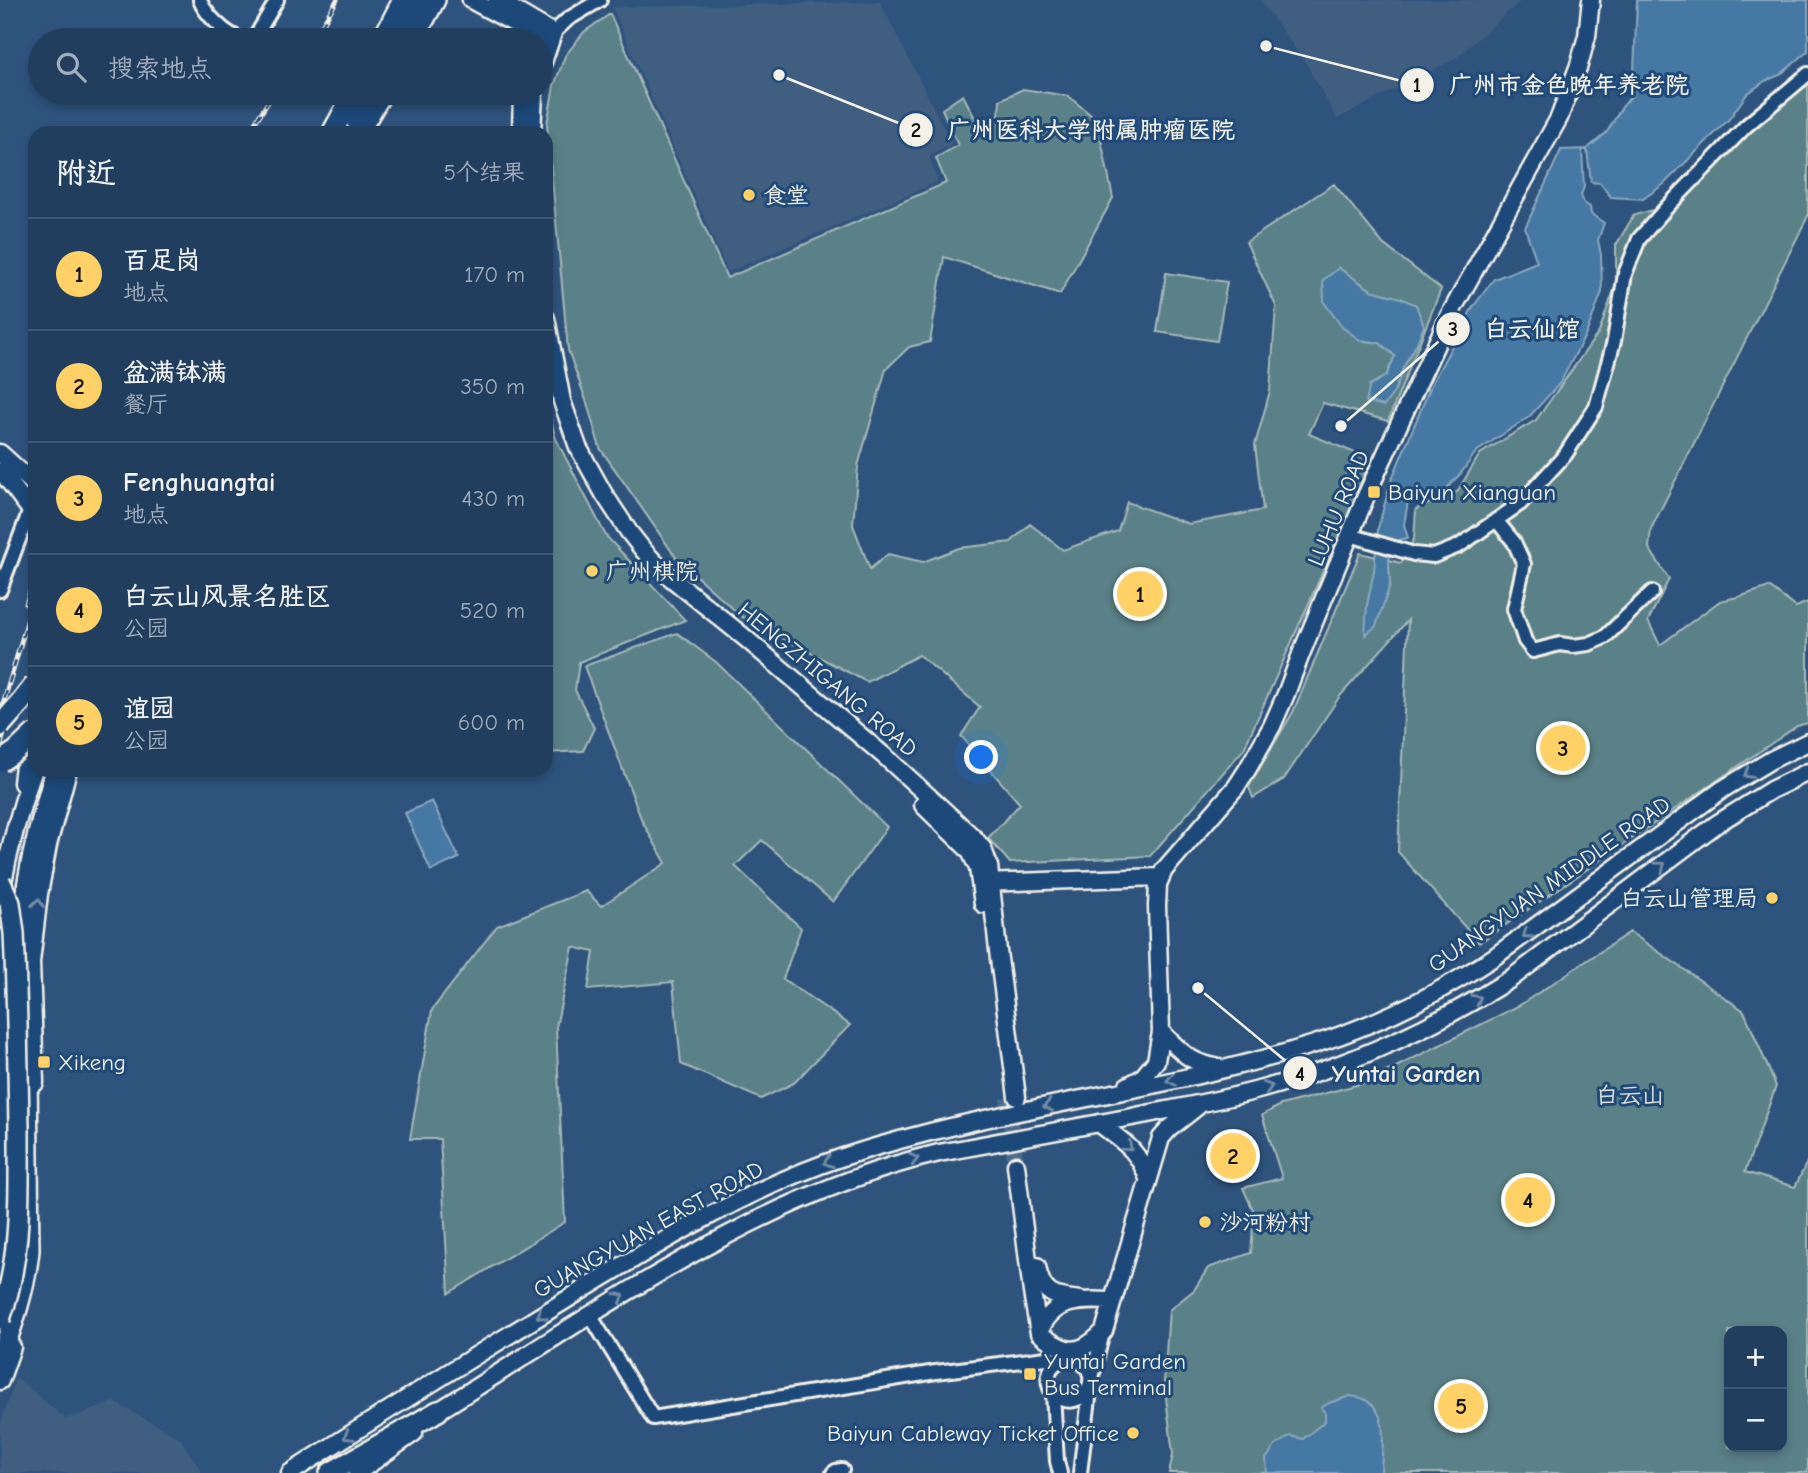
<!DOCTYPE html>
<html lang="zh">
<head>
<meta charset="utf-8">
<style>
	body { margin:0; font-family:"Comic Neue","LXGW WenKai TC",sans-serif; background:#2e4967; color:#f1f3f6 }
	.controls { position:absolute; right:21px; bottom:21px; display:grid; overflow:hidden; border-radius:14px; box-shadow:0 4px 10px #0003 }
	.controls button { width:63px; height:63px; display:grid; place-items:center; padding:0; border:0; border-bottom:2px solid #3f5773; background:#223e5e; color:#f1f3f6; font:35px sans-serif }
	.you { position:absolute; left:982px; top:758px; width:24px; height:24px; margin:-18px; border:5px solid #fff; border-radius:50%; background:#1a73e8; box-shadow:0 0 0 10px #1a73e833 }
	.badge { display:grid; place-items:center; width:46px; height:46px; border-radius:50%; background:#ffd166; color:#111; font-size:23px; font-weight:700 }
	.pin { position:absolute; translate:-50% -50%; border:4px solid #fff; box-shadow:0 2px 7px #0006 }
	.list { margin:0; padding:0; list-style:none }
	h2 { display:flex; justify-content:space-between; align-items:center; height:91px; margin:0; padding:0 28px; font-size:30px }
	h2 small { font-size:23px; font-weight:400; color:#a2aebc }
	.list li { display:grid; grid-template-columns:46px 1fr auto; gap:21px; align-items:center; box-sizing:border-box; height:112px; padding:0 28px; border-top:2px solid #3f5773 }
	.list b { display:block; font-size:26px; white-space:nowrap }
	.list p { margin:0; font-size:23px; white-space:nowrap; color:#a2aebc }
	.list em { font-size:23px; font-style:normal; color:#a2aebc }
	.icon { flex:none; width:38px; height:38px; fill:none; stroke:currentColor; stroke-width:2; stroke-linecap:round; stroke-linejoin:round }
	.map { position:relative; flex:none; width:1808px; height:1473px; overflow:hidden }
	.search { position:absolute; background:#223e5e; box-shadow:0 4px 10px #0003; left:28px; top:28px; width:525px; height:77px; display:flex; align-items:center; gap:18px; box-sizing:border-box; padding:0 24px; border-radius:38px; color:#a2aebc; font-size:26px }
	.panel { position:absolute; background:#223e5e; box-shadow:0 4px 10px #0003; left:28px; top:126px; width:525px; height:651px; border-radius:21px }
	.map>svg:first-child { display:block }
</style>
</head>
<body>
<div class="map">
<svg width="1808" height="1473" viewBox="0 0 1808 1473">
	<rect width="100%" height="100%" fill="#2e537d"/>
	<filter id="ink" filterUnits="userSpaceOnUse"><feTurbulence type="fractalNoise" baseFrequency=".0143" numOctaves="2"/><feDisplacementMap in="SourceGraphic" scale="14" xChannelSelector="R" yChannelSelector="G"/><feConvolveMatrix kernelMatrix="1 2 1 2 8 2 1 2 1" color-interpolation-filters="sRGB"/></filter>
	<g filter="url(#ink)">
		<!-- built -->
		<path fill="#3f5e80" d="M 1260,0 L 1522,0 L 1456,58 L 1337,119 L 1305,62 Z
			M 880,2 L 952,144 L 929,156 L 938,182 L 728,272 L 612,7 Z
			M 16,1377 L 66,1419 L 114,1402 L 180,1438 L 203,1473 L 0,1473 L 0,1425 Z"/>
		<!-- green -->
		<path fill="#5a8187" stroke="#a7b9b8" stroke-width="2" fill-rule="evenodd" d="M 610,14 L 727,278 L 946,183 L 936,158 L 958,145 L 942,109 L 963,95 L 978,124 L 999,116 L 1000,100 L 1023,89 L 1068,96 L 1097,120 L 1113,198 L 1060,294 L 944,257 L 930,342 L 909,347 L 886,369 L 858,466 L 853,525 L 870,569 L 888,554 L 923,562 L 959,548 L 1011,542 L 1030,524 L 1063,550 L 1118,531 L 1127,502 L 1189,524 L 1263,510 L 1255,445 L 1270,391 L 1276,306 L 1246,242 L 1334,184 L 1383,244 L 1441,289 L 1388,421 L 1323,403 L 1309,434 L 1370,459 L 1345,522 L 1244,749 L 1150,856 L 1010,863 L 988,838 L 1020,804 L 961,736 L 980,707 L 919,655 L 867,682 L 742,617 L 677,559 L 600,448 L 587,403 L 568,350 L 547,124 L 554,86 L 565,56 L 584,32 ZM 1339,268 L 1371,290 L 1416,345 L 1404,366 L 1394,392 L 1370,385 L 1386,376 L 1395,356 L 1380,343 L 1360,340 Z
			M 1808,68 L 1808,216 L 1651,529 L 1649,548 L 1669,579 L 1648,621 L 1660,645 L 1720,601 L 1738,597 L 1769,587 L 1796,607 L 1808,602 L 1808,723 L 1797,726 L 1479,943 L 1398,852 L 1408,620 L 1340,696 L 1284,779 L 1253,798 L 1249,787 L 1293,712 L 1360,553 L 1401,563 L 1414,539 L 1416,509 L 1457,492 L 1480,454 L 1536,420 L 1599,332 L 1616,284 L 1616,245 L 1634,215 L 1653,210 L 1766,101 Z
			M 1166,273 L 1227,282 L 1217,341 L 1157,332 Z
			M 546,400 L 556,439 L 606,536 L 685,620 L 579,662 L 575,690 L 594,728 L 583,751 L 546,753 L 546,614 L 547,609 L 546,606 Z
			M 677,633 L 716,662 L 887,827 L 833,902 L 762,840 L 735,866 L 801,928 L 783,979 L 850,1025 L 794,1083 L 761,1099 L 681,1064 L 673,982 L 588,990 L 594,952 L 573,947 L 556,1027 L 565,1222 L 449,1293 L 440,1139 L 410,1139 L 432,1010 L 497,926 L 586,891 L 601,906 L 666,863 L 642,821 L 584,666 Z
			M 1630,932 L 1744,1011 L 1776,1086 L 1745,1172 L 1795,1187 L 1808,1160 L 1808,1473 L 1169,1473 L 1173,1454 L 1164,1382 L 1169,1310 L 1194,1290 L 1208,1268 L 1251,1253 L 1254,1212 L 1243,1188 L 1282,1178 L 1262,1115 L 1281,1105 L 1364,1083 L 1520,1005 ZM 1729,1331 L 1782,1331 L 1782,1447 L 1729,1447 Z"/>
		<!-- water -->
		<path fill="#4578a2" stroke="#8ba8be" stroke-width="2" d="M 1637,0 L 1808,0 L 1808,51 L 1780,75 L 1765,81 L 1747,94 L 1729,119 L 1664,184 L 1643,199 L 1611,197 L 1600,183 L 1591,182 L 1587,150 L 1582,150 L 1584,187 L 1581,195 L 1584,203 L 1590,207 L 1591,214 L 1604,223 L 1598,240 L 1601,255 L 1602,292 L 1586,334 L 1560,383 L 1529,417 L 1476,452 L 1461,473 L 1448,487 L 1446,496 L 1408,501 L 1404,525 L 1408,538 L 1394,541 L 1389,560 L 1390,585 L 1376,626 L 1365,635 L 1367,605 L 1374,571 L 1378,528 L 1391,481 L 1432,383 L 1473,307 L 1494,279 L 1537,262 L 1525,228 L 1561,150 L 1587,149 L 1607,132 L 1622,107 L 1633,94 Z
			M 1339,268 L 1371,290 L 1401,298 L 1416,305 L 1424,326 L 1416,345 L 1404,366 L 1394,392 L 1384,406 L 1366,402 L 1370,385 L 1386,376 L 1395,356 L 1380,343 L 1360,340 L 1342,327 L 1324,302 L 1323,280 Z
			M 432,801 L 459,858 L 431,871 L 405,813 Z
			M 1350,1396 C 1355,1397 1362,1397 1366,1400 C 1391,1414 1381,1450 1381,1473 L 1267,1473 L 1266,1459 L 1275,1446 L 1290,1436 L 1303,1439 L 1325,1421 L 1325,1413 L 1321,1408 L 1329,1403 Z"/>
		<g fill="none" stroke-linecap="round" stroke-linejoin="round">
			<!-- major-tunnel -->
			<path stroke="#4c6b8d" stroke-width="16" stroke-dasharray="16 8" stroke-linecap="butt" d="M 1008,1098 L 1016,1165"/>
			<defs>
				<path id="minor" d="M 200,0 C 205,14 227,36 242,39 C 246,40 250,39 254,39 L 277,0
					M 553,33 L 568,19 L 600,0
					M 1496,520 L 1514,542 L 1524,564 L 1514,609 L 1525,641 L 1533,651 L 1560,644 L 1573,646 L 1589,644 L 1605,637 L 1652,592
					M 1350,535 L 1414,554 L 1434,556 L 1459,546 L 1521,503 L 1565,455 L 1596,407 L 1614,341 L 1625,274 L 1639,239 L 1668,206 L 1746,126 L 1808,74
					M 0,590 L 30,510
					M 590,1315 L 653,1418 L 936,1372 L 1046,1358
					M 1053,1394 C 1084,1418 1106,1370 1076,1360 C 1070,1358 1065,1358 1060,1361 C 1046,1368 1046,1382 1053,1394 L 1057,1461 L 1060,1473
					M 833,1473 L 836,1471 L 842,1470
					M 1080,1473 L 1091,1382 L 1103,1332"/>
				<path id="major" d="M 471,0 L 541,38
					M 497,0 L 553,33
					M 398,40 L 419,0
					M 541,68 L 553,33
					M 355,122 L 370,93
					M 521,133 L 522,93
					M 532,133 L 534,93
					M 546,318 L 562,401 L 578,447 L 604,494 L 629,532 L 644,551 L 665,573 L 744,637 L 889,760 L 975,839 L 983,849 L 989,866 L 998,951 L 1017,1097
					M 0,453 L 35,485
					M 1,471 L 35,516
					M 22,783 L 25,757 L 33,734
					M 923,805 L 970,851 L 978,868 L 983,904
					M 983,883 L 1160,877
					M 1,892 C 9,848 20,808 35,766
					M 1161,1032 C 1183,1053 1189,1063 1220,1068
					M 35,1083 L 31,962 L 39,894 L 48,845 L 68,770
					M 1127,1086 L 1142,1078 L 1156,1061 L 1161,1032 L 1157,906 L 1158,884 L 1164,870 L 1236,787 L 1247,770 L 1272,726 L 1286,694 L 1301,654 L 1366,496 L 1450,314 L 1559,118 L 1579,65 L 1587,36 L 1591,0
					M 1099,1123 C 1124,1143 1136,1147 1148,1178
					M 1016,1165 L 1032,1292 L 1039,1333
					M 1037,1266 C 1042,1296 1054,1297 1081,1300
					M 0,1272 L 6,1220 L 7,1160 L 0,978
					M 1039,1333 C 1066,1354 1079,1357 1104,1331 L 1161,1138 L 1169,1129 L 1198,1106
					M 1039,1333 C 1052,1298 1080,1300 1112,1301
					M 0,1381 L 12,1347
					M 431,1417 L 438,1411 C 596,1314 755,1196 939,1153 C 1004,1141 1068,1129 1132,1117 C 1176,1108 1219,1101 1262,1089 C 1349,1066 1433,1027 1509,980 L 1718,823 L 1771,790 L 1808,772
					M 290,1473 C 381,1414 473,1357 566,1300 C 654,1246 744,1190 843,1157 C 997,1106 1160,1093 1315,1044 C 1378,1024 1438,994 1494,957 L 1723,789 L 1771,760 L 1808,742
					M 357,1473 L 414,1433"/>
				<path id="highway" d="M 382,40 L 403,0
					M 413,40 L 435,0
					M 332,133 L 354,93
					M 358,133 L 382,93
					M 23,952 C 21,887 38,831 56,770
					M 1,989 L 9,935
					M 0,1358 C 14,1323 25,1288 29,1251 L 27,1069
					M 330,1473 L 438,1411"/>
			</defs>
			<!-- minor casing -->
			<use href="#minor" stroke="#f4f1e8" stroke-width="18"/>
			<!-- major casing -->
			<use href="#major" stroke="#f4f1e8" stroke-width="21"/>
			<!-- highway casing -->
			<use href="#highway" stroke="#f4f1e8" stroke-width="24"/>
			<!-- minor -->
			<use href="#minor" stroke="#1f4a7a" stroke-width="12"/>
			<!-- major -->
			<use href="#major" stroke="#1f4a7a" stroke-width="16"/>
			<!-- highway -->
			<use href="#highway" stroke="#1f4a7a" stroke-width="19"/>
			<defs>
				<path id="rail" d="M 313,40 L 337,0
					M 248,133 L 274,93
					M 26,604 L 35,576
					M 0,714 L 35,595
					M 0,748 L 12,704"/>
			</defs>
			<!-- rail casing -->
			<use href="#rail" stroke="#f4f1e8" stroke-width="5"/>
			<!-- rail -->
			<use href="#rail" stroke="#1f4a7a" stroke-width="2.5" stroke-dasharray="8" stroke-linecap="butt"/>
			<defs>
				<path id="highway-bridge" d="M 0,726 L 21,702 L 35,684
					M 0,762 L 16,751 L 35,733
					M 0,881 L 10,903 L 14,933 C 17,998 18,1064 19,1130 C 19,1194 22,1258 0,1319"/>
			</defs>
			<!-- highway-bridge casing -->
			<use href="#highway-bridge" stroke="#f4f1e8" stroke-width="24" stroke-linecap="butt"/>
			<!-- highway-bridge -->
			<use href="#highway-bridge" stroke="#1f4a7a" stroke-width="19"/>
		</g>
		<!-- one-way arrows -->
		<defs><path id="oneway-chevron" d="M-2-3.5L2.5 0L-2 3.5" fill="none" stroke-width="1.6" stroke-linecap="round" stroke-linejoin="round" transform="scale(1.75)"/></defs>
		<g stroke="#748da6">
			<use href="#oneway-chevron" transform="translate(1748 774) rotate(149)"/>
			<use href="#oneway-chevron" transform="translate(1661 866) rotate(-37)"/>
			<use href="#oneway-chevron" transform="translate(38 903) rotate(-84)"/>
			<use href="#oneway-chevron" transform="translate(1527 934) rotate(145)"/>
			<use href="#oneway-chevron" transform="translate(1477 999) rotate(-30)"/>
			<use href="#oneway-chevron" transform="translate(1171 1080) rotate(168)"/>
			<use href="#oneway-chevron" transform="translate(1268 1087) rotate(-16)"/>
			<use href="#oneway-chevron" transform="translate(1048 1106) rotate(168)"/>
			<use href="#oneway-chevron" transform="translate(1128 1147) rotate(42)"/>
			<use href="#oneway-chevron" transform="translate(914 1159) rotate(-14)"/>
			<use href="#oneway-chevron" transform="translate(828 1162) rotate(160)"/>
			<use href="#oneway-chevron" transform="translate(620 1297) rotate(-31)"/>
			<use href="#oneway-chevron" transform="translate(541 1315) rotate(149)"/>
			<use href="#oneway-chevron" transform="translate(348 1436) rotate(148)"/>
		</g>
	</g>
	<!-- markers -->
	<g fill="#ffd166" stroke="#1f4a7a" stroke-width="2.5">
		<circle cx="749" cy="195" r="7"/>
		<rect x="1367" y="485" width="14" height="14" rx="3.5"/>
		<circle cx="592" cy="571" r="7"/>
		<circle cx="1772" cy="898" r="7"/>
		<rect x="37" y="1055" width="14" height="14" rx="3.5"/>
		<circle cx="1205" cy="1222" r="7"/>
		<rect x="1023" y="1367" width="14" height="14" rx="3.5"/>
		<circle cx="1133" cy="1433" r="7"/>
	</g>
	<g text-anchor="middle" stroke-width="6" stroke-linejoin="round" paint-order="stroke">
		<!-- poi labels -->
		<g font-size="23" fill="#f4f1e8" stroke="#1f4a7a" text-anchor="start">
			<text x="763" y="203">食堂</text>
			<text x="1388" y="500">Baiyun Xianguan</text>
			<text x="606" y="579">广州棋院</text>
			<text x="1758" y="906" text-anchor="end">白云山管理局</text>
			<text x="58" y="1070">Xikeng</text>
			<text x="1219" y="1230">沙河粉村</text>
			<text x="1044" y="1369">Yuntai Garden<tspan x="1044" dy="26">Bus Terminal</tspan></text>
			<text x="1119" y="1441" text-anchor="end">Baiyun Cableway Ticket Office</text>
		</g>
		<!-- street labels -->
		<g font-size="23" fill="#f4f1e8" stroke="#1f4a7a">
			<text transform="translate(1338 508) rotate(-67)" y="8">LUHU ROAD</text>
			<text transform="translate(828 679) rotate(40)" y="8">HENGZHIGANG ROAD</text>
			<text transform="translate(1549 884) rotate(-35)" y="8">GUANGYUAN MIDDLE ROAD</text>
			<text transform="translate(648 1229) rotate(-29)" y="8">GUANGYUAN EAST ROAD</text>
		</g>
		<!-- park labels -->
		<g font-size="23" fill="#dde0d9" stroke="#1f4a7a">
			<text x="1630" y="1103">白云山</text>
		</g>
	</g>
	<!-- callouts -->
	<path fill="none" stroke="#f4f1e8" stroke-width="2.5" d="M1266 46L1417 85M779 75L916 130M1341 426L1453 329M1198 988L1300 1073"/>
	<g fill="#f4f1e8" stroke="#1f4a7a" stroke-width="2.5">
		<circle cx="1266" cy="46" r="7"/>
		<circle cx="779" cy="75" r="7"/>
		<circle cx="1341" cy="426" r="7"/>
		<circle cx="1198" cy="988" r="7"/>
		<circle cx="1417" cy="85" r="18"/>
		<circle cx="916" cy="130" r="18"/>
		<circle cx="1453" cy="329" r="18"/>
		<circle cx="1300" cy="1073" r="18"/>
	</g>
	<g font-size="21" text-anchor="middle" font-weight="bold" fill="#111">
		<text x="1417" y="92">1</text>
		<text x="916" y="137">2</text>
		<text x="1453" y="336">3</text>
		<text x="1300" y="1081">4</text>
	</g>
	<g font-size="24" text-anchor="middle" font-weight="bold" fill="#f4f1e8" stroke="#1f4a7a" stroke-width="6" stroke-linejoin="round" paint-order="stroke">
		<text x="1569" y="93">广州市金色晚年养老院</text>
		<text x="1091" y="138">广州医科大学附属肿瘤医院</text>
		<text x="1532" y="337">白云仙馆</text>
		<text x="1406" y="1082">Yuntai Garden</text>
	</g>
</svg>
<div class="controls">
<button>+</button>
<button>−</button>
</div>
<div class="you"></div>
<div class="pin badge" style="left:1140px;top:594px">1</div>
<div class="pin badge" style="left:1233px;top:1156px">2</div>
<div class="pin badge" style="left:1563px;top:748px">3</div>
<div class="pin badge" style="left:1528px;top:1200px">4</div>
<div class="pin badge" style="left:1461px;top:1406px">5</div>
<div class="search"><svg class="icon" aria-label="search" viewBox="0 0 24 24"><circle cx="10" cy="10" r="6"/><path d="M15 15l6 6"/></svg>搜索地点</div>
<section class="panel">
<h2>附近<small>5个结果</small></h2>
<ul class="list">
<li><span class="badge">1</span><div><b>百足岗</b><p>地点</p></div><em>170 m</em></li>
<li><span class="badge">2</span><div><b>盆满钵满</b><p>餐厅</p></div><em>350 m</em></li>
<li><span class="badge">3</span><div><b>Fenghuangtai</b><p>地点</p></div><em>430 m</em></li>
<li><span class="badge">4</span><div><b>白云山风景名胜区</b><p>公园</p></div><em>520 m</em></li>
<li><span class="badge">5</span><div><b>谊园</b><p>公园</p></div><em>600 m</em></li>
</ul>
</section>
</div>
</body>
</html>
